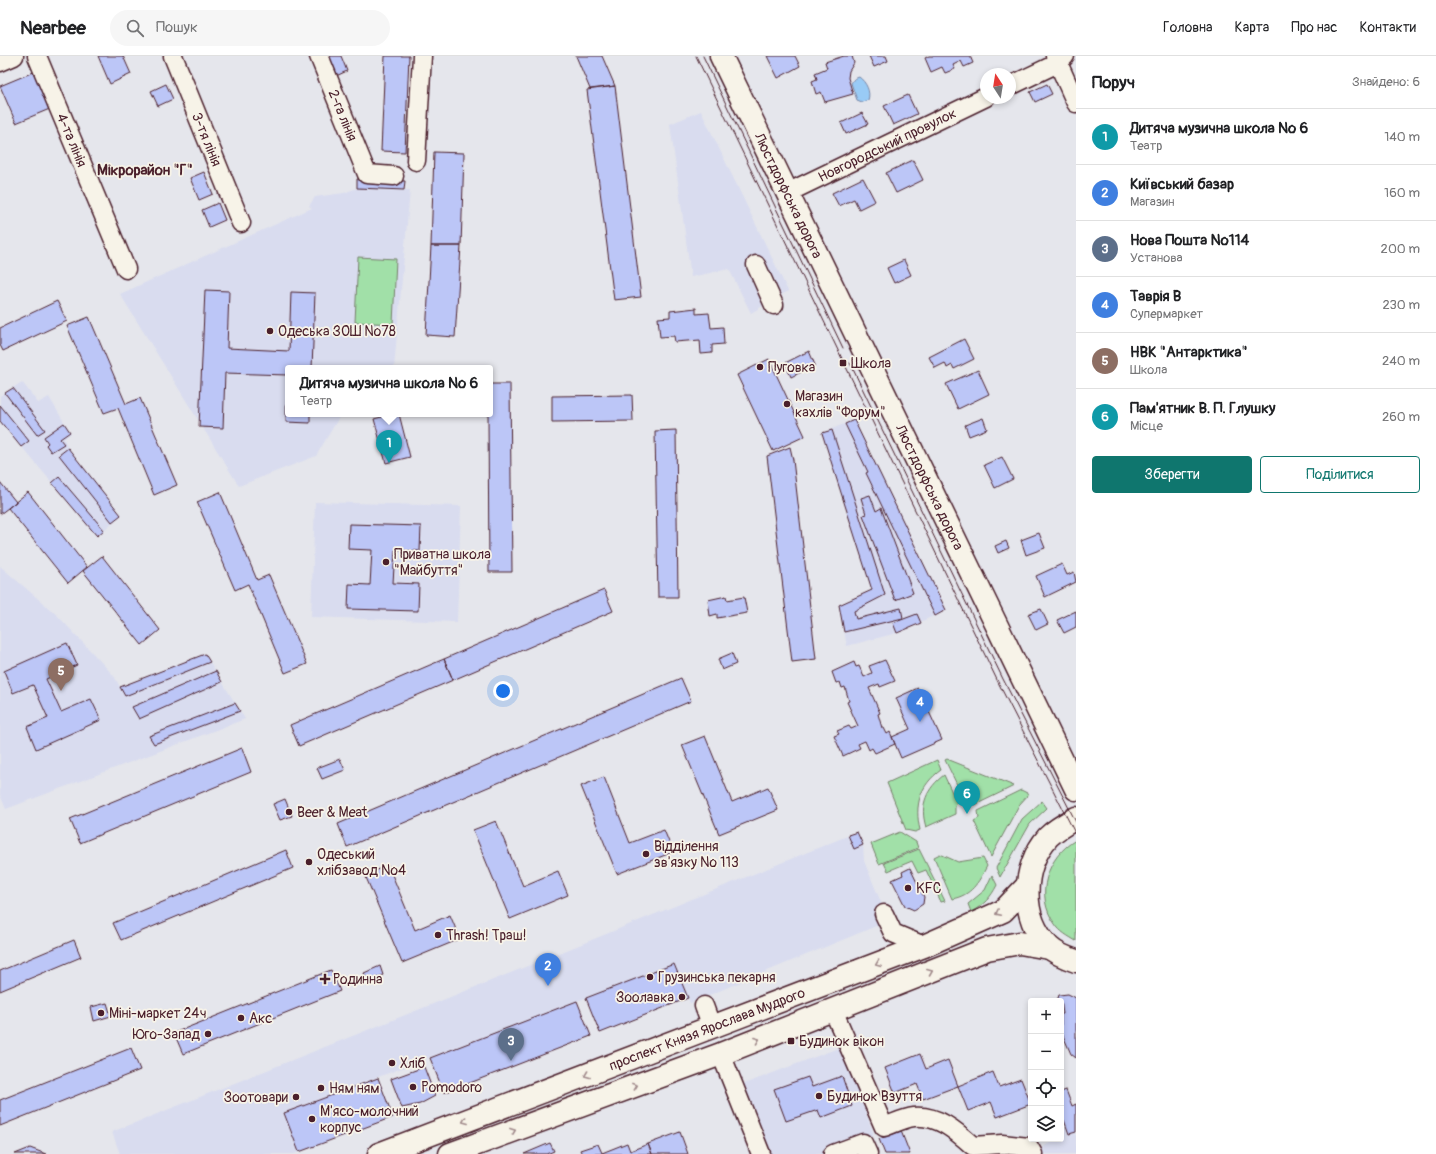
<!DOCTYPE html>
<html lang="uk">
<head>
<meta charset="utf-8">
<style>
	body { margin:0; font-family:Pangolin,sans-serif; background:#f6f6f6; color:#202124 }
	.controls { position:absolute; right:12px; bottom:12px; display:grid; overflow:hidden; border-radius:4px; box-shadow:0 2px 6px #0003 }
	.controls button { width:36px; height:36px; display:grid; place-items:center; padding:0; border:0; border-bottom:1px solid #e0e0e0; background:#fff; color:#202124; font:20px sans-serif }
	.compass { position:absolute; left:980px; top:12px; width:36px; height:36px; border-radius:50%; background:#fff; box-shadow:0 2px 6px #0003; rotate:348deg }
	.you { position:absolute; left:503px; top:635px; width:14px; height:14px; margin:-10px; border:3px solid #fff; border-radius:50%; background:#1a73e8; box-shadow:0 0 0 6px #1a73e833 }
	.badge { display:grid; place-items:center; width:26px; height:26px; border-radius:50%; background:#0f766e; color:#fff; font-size:13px; font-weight:700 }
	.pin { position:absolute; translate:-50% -33px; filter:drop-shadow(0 1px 2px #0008) }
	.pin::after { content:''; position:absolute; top:21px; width:14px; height:12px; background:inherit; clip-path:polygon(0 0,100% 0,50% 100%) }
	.popup { position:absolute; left:285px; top:309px; width:208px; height:52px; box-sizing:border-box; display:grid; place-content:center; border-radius:4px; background:#fff; filter:drop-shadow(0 1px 3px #0005); font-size:13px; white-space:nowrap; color:#757577 }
	.popup b { font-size:15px; color:#202124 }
	.popup::after { content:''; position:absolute; left:50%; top:100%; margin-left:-8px; border:8px solid transparent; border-top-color:#fff }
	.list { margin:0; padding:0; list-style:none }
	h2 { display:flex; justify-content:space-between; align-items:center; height:52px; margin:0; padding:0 16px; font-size:17px }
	h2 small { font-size:13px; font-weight:400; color:#757577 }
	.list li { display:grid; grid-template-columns:26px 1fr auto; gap:12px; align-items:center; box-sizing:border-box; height:56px; padding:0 16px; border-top:1px solid #e0e0e0 }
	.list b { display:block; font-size:15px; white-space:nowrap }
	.list p { margin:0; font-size:13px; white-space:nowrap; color:#757577 }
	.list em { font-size:13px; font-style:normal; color:#757577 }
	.actions { display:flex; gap:8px; padding:12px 16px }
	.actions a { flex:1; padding:9px 0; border:1px solid #0f766e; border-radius:4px; text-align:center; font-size:14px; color:#0f766e }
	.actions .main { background:#0f766e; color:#fff }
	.icon { flex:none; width:22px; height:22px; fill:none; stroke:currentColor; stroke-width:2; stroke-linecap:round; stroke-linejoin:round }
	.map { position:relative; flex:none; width:1076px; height:1098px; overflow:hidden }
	header { display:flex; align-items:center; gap:24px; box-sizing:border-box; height:56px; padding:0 20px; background:#fff; border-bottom:1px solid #e0e0e0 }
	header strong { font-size:19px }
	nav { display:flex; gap:22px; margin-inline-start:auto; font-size:14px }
	.search { width:280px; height:36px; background:#f6f6f6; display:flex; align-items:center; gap:10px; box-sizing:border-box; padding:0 14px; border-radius:22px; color:#757577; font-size:15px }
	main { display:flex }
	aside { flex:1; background:#fff }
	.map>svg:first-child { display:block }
</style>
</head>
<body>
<header>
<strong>Nearbee</strong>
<div class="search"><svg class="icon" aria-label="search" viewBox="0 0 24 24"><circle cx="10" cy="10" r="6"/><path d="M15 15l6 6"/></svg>Пошук</div>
<nav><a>Головна</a><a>Карта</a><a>Про нас</a><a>Контакти</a></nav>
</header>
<main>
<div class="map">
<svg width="1076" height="1098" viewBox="0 0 1076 1098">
	<rect width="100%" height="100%" fill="#e5e6ec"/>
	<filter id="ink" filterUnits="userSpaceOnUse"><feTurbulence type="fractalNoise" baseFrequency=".025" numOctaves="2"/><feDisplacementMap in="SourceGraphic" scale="8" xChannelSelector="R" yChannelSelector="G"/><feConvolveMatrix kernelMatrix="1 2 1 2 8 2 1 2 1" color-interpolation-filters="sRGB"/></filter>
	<g filter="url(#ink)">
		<!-- built -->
		<path fill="#d9dcef" d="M 701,55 L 788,235 L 751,257 L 729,213 L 691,221 L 670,68 Z
			M 357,132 L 410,134 L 394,312 L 288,312 L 288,358 L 341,358 L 316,400 L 239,430 L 120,238 L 312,152 L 309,150 L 315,141 L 344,137 Z
			M 22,326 L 38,347 L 49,341 L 70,376 L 71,377 L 64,383 L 68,392 L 121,459 L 97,480 L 0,365 L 0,340 Z
			M 854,364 L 946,554 L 897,577 L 847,590 L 839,549 L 872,534 L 822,377 Z
			M 315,446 L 461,450 L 457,566 L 311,561 Z
			M 0,510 L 58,560 L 114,620 L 120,631 L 205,598 L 245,663 L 6,753 L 0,739 Z
			M 857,776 L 863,789 L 864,805 L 885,856 L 881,868 L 690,947 L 674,908 L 284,1057 L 299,1096 L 294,1098 L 120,1098 L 112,1076 L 508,918 Z
			M 841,991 L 874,1079 L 822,1098 L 754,1098 L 728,1034 Z
			M 1066,1071 L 1069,1078 L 1076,1076 L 1076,1098 L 1039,1098 L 1038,1096 L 1053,1083 L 1061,1083 L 1061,1076 Z"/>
		<!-- green -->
		<path fill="#a1e0a8" stroke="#76806a" d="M 358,201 L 396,203 L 393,268 L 355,266 Z
			M 947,703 L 1014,730 L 975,749 L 973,746 L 965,745 L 945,704 Z
			M 937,704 L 941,714 C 920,729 914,749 920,774 L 915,776 L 906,774 L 887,727 Z
			M 944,719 L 957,747 L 955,749 L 955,758 L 926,771 C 919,749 927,732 944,719 Z
			M 1021,734 L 1029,738 L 1019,749 L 991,801 L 974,765 L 979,762 L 978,755 Z
			M 1042,745 L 1047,752 L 1030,768 L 1000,821 L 996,812 L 1022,763 Z
			M 900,776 L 916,786 L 918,792 L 879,808 L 871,788 Z
			M 1076,784 L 1076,885 C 1068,880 1060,876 1055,868 C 1034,840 1047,800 1076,784 Z
			M 919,793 L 945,845 L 941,846 L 926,814 L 918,817 L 912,805 L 888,815 L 884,807 Z
			M 940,798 L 958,806 L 983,802 L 987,810 C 978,827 972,839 952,843 L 934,801 Z
			M 992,819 L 997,829 C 991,841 984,849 971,856 L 968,848 L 985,834 Z"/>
		<!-- water -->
		<path fill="#99cbf6" stroke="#7986a5" d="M 859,21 C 866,26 871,36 868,44 L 862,46 L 857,44 L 851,27 L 854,23 Z"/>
		<!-- building -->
		<path fill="#bcc6f7" stroke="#4a1f2b" d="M 98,0 L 123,0 L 131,18 L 110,28 Z
			M 327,0 L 341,0 L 347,15 L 336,20 Z
			M 385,0 L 409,0 L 405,96 L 381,95 Z
			M 576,0 L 602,0 L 615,30 L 590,33 Z
			M 767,0 L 795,0 L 800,10 L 778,22 Z
			M 844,0 L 852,0 L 854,7 L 849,15 L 848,22 L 853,38 L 825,46 L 821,36 L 816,38 L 812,25 L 817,23 L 815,17 L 827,12 L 825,6 Z
			M 869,0 L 886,0 L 888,5 L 874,11 Z
			M 929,0 L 970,0 L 973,7 L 964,11 L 961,5 L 953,9 L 955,13 L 945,17 L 942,11 L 931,16 L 925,2 Z
			M 36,15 L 52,52 L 16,67 L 0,30 Z
			M 166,28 L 173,43 L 158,50 L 151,35 Z
			M 1047,28 L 1052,38 L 1035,46 L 1030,36 Z
			M 615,30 L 641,241 L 614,244 L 587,34 Z
			M 908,39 L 917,58 L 893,69 L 884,50 Z
			M 862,57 L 868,68 L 846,78 L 841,67 Z
			M 434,96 L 464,97 L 461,190 L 431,190 Z
			M 913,104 L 923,124 L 896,137 L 886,117 Z
			M 204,116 L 213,138 L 199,144 L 190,122 Z
			M 863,122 L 875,145 L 859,153 L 854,143 L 839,150 L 832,137 Z
			M 357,123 L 405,125 L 404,134 L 357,132 Z
			M 218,147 L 225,164 L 209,171 L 202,154 Z
			M 431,190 L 461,190 L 455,281 L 426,279 Z
			M 904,204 L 911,219 L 894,227 L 887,212 Z
			M 205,234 L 229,235 L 227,292 L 289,295 L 291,236 L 315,237 L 312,312 L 288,312 L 288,358 L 310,358 L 310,367 L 286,366 L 287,319 L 225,317 L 223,372 L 199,371 Z
			M 57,245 L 67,265 L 3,295 L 0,289 L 0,272 Z
			M 696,252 L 696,258 L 709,257 L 711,272 L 723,271 L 724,288 L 712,289 L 712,297 L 701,298 L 700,284 L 675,286 L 674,280 L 660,281 L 658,262 L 670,261 L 670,255 Z
			M 89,261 L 126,348 L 140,342 L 177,429 L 154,439 L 118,352 L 104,357 L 67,270 Z
			M 964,283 L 974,303 L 954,313 L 952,309 L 947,312 L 945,307 L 935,312 L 929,301 Z
			M 809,295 L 815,309 L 791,321 L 785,307 Z
			M 769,303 L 805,380 L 773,395 L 737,319 Z
			M 978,314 L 989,338 L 958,353 L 946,328 Z
			M 490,328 L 510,328 L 512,516 L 489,516 L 488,358 L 490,358 Z
			M 13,332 L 45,374 L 37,379 L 5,337 Z
			M 632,339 L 633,365 L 552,366 L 552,340 Z
			M 0,349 L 29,385 L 21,391 L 0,365 Z
			M 393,358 L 399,358 L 410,401 L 386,407 L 374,363 Z
			M 983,362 L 987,373 L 969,380 L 965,369 Z
			M 854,364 L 946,554 L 935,560 L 866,417 L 868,416 L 845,368 Z
			M 64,367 L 70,376 L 60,383 L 64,388 L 51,396 L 46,389 L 48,387 L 44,381 Z
			M 676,374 L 678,541 L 658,541 L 655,375 Z
			M 832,374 L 885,539 L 854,555 L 856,563 L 901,552 L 903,562 L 844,576 L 839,549 L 872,534 L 822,377 Z
			M 790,391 L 793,404 L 816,603 L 792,606 L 767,400 Z
			M 68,392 L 121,459 L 112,466 L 59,399 Z
			M 1002,401 L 1013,423 L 995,432 L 984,409 Z
			M 59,421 L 104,474 L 97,480 L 52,427 Z
			M 0,426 L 16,446 L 0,458 Z
			M 28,436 L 87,511 L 68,527 L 8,452 Z
			M 220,436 L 257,524 L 269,519 L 307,608 L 285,617 L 248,528 L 235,534 L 197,446 Z
			M 870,439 L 876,455 L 881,452 L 913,537 L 895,544 L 863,459 L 866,458 L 861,442 Z
			M 349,468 L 421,470 L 420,495 L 395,494 L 393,527 L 419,528 L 418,555 L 348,553 L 349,528 L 370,529 L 372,494 L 348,493 Z
			M 1039,477 L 1045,492 L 1026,499 L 1021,484 Z
			M 1006,485 L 1009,492 L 998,497 L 995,490 Z
			M 102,500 L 160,574 L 142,589 L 83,515 Z
			M 1062,508 L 1067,519 L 1074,516 L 1076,526 L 1045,541 L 1036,520 Z
			M 604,534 L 613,555 L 453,624 L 444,603 Z
			M 726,540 L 727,544 L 744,541 L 747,557 L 717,562 L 717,558 L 710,560 L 708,544 Z
			M 1041,553 L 1048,568 L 1036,574 L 1028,558 Z
			M 1076,555 L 1076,571 L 1064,577 L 1057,564 Z
			M 917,558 L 921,567 L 897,577 L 893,567 Z
			M 67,587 L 77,609 L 46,623 L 61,656 L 91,643 L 101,664 L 36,693 L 27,671 L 48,662 L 33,629 L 13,637 L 4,615 Z
			M 732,597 L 736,608 L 722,614 L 718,603 Z
			M 205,598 L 210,606 L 125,640 L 120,631 Z
			M 444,603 L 453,624 L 299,690 L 290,669 Z
			M 885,604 L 895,625 L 880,631 L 879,628 L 869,632 L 880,657 L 878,658 L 882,672 L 884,672 L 887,678 L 890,676 L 895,688 L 875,697 L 872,692 L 869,694 L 865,685 L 858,688 L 860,692 L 843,700 L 834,680 L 839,678 L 837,675 L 849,670 L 851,673 L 858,670 L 847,646 L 849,645 L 845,631 L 842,632 L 840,626 L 836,627 L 832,616 L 854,606 L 856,611 L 859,610 L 864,621 L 872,617 L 869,610 Z
			M 216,615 L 222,626 L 139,663 L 132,651 Z
			M 681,622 L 691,645 L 347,791 L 338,768 Z
			M 918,632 L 942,684 L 901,702 L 892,681 L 910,673 L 896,642 Z
			M 235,647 L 240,655 L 154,688 L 149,680 Z
			M 705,680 L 732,746 L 768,731 L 778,754 L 719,778 L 682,689 Z
			M 242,692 L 251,716 L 80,787 L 70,763 Z
			M 340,703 L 345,714 L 322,723 L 317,712 Z
			M 604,721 L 630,787 L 664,774 L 673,796 L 617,818 L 581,730 Z
			M 285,743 L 292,760 L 280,764 L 273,748 Z
			M 496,765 L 523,830 L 558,815 L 568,839 L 510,863 L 473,774 Z
			M 857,776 L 863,789 L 854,793 L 848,779 Z
			M 286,794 L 293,812 L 121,884 L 113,867 Z
			M 388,809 L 415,874 L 450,859 L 460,883 L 402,907 L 365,819 Z
			M 910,812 L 924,841 L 923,848 L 914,854 L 905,850 L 892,824 L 903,819 L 902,816 Z
			M 74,884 L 81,901 L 0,935 L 0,915 Z
			M 674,908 L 688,942 L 600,977 L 586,942 Z
			M 380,910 L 383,919 L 368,926 L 364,917 Z
			M 331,914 L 340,935 L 183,998 L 174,977 Z
			M 1068,938 L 1076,942 L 1076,1002 L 1071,998 L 1061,975 L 1061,958 L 1063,958 L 1061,945 L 1057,945 L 1059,939 Z
			M 577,945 L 591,980 L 444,1037 L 430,1002 Z
			M 107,947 L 111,960 L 94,965 L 91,951 Z
			M 131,992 L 140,1014 L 0,1070 L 0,1044 Z
			M 920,998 L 926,1013 L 948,1004 L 958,1030 L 923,1043 L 917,1028 L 895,1037 L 885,1012 Z
			M 424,1011 L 435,1040 L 420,1048 L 402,1052 L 391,1023 Z
			M 993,1016 L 999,1031 L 1021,1023 L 1031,1048 L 997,1061 L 991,1046 L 968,1055 L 958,1030 Z
			M 842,1020 L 852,1050 L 821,1062 L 818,1054 L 786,1065 L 774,1033 L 808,1021 L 812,1031 Z
			M 378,1022 L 393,1061 L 299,1096 L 284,1057 Z
			M 1066,1034 L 1072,1050 L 1076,1048 L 1076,1076 L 1069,1078 L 1064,1064 L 1061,1065 L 1061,1036 Z
			M 901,1075 L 910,1098 L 885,1098 L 879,1083 Z
			M 680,1076 L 688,1098 L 652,1098 L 648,1088 Z
			M 550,1087 L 554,1095 L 547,1098 L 524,1098 Z
			M 627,1087 L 630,1095 L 648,1088 L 652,1098 L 582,1098 L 580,1094 L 598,1088 L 602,1097 Z
			M 30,1092 L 46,1098 L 15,1098 Z"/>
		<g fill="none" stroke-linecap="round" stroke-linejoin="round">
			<defs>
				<g id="minor">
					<path id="s1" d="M 37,0 L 126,213"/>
					<path id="s2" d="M 173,0 L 241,167"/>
					<path id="s3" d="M 319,0 L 367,118 L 394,120"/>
					<path d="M 1055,0 L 1076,47"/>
					<path d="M 0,6 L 14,0"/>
					<path d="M 1010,30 L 1058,7 L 1065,0"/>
					<path d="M 416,105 L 422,0"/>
					<path id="s4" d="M 787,137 L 986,41"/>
					<path d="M 756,209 L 774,249"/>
					<path d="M 884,858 L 893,877 L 924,890"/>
					<path d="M 704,950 L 712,972"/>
					<path d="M 833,954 L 884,1071 C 893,1068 904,1062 914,1061 C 938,1059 956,1075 973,1090 L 1002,1088 L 1029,1091 L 1033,1098"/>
					<path d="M 721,998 L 761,1098"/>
					<path d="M 833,1098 L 863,1087 L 868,1098"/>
				</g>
				<g id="major">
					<path id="s5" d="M 721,0 L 1076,733"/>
					<path d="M 1076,762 C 1067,767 1055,774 1048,781 C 1021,812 1020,862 1049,891 C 1056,898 1067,902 1076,905"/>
					<path id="s6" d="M 379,1098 L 924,890 L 1003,855 L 1026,831"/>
					<path d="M 450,1098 L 721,998 L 987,893 L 1020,887 L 1049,892"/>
				</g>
			</defs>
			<!-- minor casing -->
			<use href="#minor" stroke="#4a1f2b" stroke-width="21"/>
			<!-- major casing -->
			<use href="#major" stroke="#4a1f2b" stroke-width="25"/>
			<!-- minor -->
			<use href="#minor" stroke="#f7f3e8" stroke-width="18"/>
			<!-- major -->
			<use href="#major" stroke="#f7f3e8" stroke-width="22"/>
			<!-- tram -->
			<path stroke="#4a1f2b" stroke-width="1" d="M 696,0 L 998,626 L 1076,779
				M 703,0 L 843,292
				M 850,307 L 1003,623 L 1076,766"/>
		</g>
		<!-- one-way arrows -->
		<defs><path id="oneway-chevron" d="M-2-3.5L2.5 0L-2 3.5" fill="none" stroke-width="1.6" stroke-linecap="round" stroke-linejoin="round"/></defs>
		<g stroke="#a0898a">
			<use href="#oneway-chevron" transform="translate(998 857) rotate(153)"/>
			<use href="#oneway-chevron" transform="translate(878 908) rotate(159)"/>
			<use href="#oneway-chevron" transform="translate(930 916) rotate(-22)"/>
			<use href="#oneway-chevron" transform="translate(757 984) rotate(-21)"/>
			<use href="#oneway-chevron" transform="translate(587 1019) rotate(159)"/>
			<use href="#oneway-chevron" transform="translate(635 1030) rotate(-20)"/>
			<use href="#oneway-chevron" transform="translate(465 1065) rotate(159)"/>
			<use href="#oneway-chevron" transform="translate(513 1075) rotate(-20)"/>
		</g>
	</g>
	<!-- markers -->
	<g fill="#4a1f2b" stroke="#f7f3e8" stroke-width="1.5">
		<circle cx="270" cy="275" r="4"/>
		<rect x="839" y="303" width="8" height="8" rx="2"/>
		<circle cx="760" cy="311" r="4"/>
		<circle cx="787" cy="348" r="4"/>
		<circle cx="386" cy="506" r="4"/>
		<circle cx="289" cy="756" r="4"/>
		<circle cx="646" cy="798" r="4"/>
		<circle cx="309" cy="806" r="4"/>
		<circle cx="908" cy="832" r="4"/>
		<circle cx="438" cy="879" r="4"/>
		<circle cx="650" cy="921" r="4"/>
		<path d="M323 917h4v4h4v4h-4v4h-4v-4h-4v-4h4z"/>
		<circle cx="682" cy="941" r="4"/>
		<circle cx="101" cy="957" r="4"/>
		<circle cx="241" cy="962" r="4"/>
		<circle cx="208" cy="978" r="4"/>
		<rect x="787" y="981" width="8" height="8" rx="2"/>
		<circle cx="392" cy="1007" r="4"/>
		<circle cx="413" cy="1031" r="4"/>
		<circle cx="321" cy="1032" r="4"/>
		<circle cx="819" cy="1040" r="4"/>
		<circle cx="296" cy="1041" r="4"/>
		<circle cx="312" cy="1063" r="4"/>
	</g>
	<g text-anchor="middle" stroke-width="3.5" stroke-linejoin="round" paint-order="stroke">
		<!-- street labels -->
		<g font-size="14" fill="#4a1f2b" stroke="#f7f3e8">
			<text dy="5" stroke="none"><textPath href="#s3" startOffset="64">2-га лінія</textPath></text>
			<text dy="5" stroke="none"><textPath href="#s2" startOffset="90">3-тя лінія</textPath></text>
			<text dy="5" stroke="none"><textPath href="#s1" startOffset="91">4-та лінія</textPath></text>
			<text dy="5" stroke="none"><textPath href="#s4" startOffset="111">Новгородський провулок</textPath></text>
			<text dy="5" stroke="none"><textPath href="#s5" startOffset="155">Люстдорфська дорога</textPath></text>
			<text dy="5" stroke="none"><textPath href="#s5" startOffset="479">Люстдорфська дорога</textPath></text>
			<text dy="5" stroke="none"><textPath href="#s6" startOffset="351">проспект Князя Ярослава Мудрого</textPath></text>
		</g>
		<!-- poi labels -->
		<g font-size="14" fill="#4a1f2b" stroke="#f7f3e8" text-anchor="start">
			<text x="278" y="280">Одеська ЗОШ №78</text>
			<text x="851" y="312">Школа</text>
			<text x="768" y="316">Пуговка</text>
			<text x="795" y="345">Магазин<tspan x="795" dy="16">кахлів "Форум"</tspan></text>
			<text x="394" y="503">Приватна школа<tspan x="394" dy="16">"Майбуття"</tspan></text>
			<text x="297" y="761">Beer &amp; Meat</text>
			<text x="654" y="795">Відділення<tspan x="654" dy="16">зв'язку № 113</tspan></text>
			<text x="317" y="803">Одеський<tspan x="317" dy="16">хлібзавод №4</tspan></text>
			<text x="916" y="837">KFC</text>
			<text x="446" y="884">Thrash! Траш!</text>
			<text x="658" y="926">Грузинська пекарня</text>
			<text x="333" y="928">Родинна</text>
			<text x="674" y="946" text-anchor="end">Зоолавка</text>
			<text x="109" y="962">Міні-маркет 24ч</text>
			<text x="249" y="967">Акс</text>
			<text x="200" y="983" text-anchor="end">Юго-Запад</text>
			<text x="799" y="990">Будинок вікон</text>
			<text x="400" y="1012">Хліб</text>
			<text x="421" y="1036">Pomodoro</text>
			<text x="329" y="1037">Ням ням</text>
			<text x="827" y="1045">Будинок Взуття</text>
			<text x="288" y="1046" text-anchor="end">Зоотовари</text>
			<text x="320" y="1060">М'ясо-молочний<tspan x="320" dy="16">корпус</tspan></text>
		</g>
		<!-- neighbourhood labels -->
		<g font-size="15" font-weight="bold" fill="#4a1f2b" stroke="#f7f3e8">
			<text x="145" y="119">Мікрорайон "Г"</text>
		</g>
	</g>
</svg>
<div class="controls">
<button>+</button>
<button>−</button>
<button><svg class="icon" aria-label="locate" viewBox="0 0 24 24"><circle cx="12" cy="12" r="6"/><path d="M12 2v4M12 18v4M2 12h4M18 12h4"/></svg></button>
<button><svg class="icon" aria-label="layers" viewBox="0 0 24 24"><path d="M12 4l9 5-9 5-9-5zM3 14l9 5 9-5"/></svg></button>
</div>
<svg class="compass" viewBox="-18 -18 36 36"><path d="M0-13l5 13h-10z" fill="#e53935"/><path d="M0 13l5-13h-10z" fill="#757577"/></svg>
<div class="you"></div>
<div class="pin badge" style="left:389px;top:407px;background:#0f9aa8">1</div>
<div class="popup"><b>Дитяча музична школа № 6</b>Театр</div>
<div class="pin badge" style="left:548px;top:930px;background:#3f7fe0">2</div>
<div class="pin badge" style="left:511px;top:1005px;background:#5c6f8a">3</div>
<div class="pin badge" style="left:920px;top:666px;background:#3f7fe0">4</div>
<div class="pin badge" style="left:61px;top:635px;background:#8d6e63">5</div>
<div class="pin badge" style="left:967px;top:758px;background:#0f9aa8">6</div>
</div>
<aside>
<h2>Поруч<small>Знайдено: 6</small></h2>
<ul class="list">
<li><span class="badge" style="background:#0f9aa8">1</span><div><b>Дитяча музична школа № 6</b><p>Театр</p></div><em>140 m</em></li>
<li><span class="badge" style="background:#3f7fe0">2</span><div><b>Київський базар</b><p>Магазин</p></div><em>160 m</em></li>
<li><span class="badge" style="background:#5c6f8a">3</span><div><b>Нова Пошта №114</b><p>Установа</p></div><em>200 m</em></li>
<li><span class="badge" style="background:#3f7fe0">4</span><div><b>Таврія В</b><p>Супермаркет</p></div><em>230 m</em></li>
<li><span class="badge" style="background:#8d6e63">5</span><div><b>НВК &quot;Антарктика&quot;</b><p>Школа</p></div><em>240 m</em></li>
<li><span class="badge" style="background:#0f9aa8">6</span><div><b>Пам'ятник В. П. Глушку</b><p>Місце</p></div><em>260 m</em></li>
</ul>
<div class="actions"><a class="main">Зберегти</a><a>Поділитися</a></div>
</aside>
</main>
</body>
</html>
